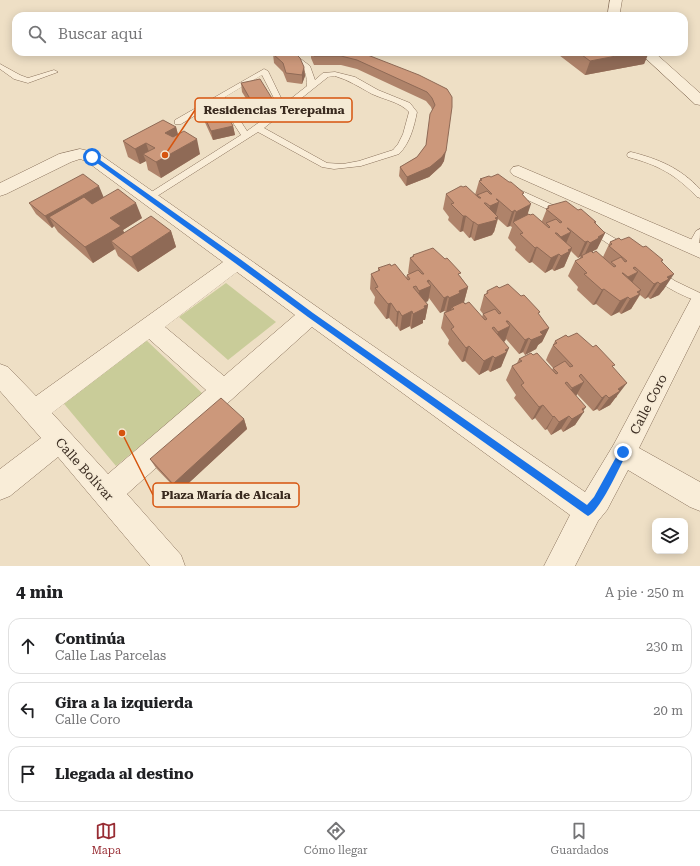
<!DOCTYPE html>
<html lang="es">
<head>
<meta charset="utf-8">
<style>
	body { margin:0; font-family:"Roboto Serif",serif; background:#f6f6f6; color:#202124 }
	.controls { position:absolute; right:12px; bottom:12px; display:grid; overflow:hidden; border-radius:8px; box-shadow:0 2px 10px #0003 }
	.controls button { width:36px; height:36px; display:grid; place-items:center; padding:0; border:0; border-bottom:1px solid #e0e0e0; background:#fff; color:#202124; font:20px sans-serif }
	.stop { position:absolute; width:12px; height:12px; margin:-9px; border:3px solid #1a73e8; border-radius:50%; background:#fff }
	.stop.end { background:#1a73e8; border-color:#fff; box-shadow:0 1px 4px #0008 }
	.list { margin:0; padding:0; list-style:none }
	h2 { display:flex; justify-content:space-between; align-items:center; height:52px; margin:0; padding:0 16px; font-size:17px }
	h2 small { font-size:13px; font-weight:400; color:#757577 }
	.list li { display:grid; grid-template-columns:26px 1fr auto; gap:12px; align-items:center; box-sizing:border-box; height:56px; margin:0 8px 8px; padding:0 8px; border:1px solid #e0e0e0; border-radius:12px }
	.list b { display:block; font-size:15px; white-space:nowrap }
	.list p { margin:0; font-size:13px; white-space:nowrap; color:#757577 }
	.list em { font-size:13px; font-style:normal; color:#757577 }
	.icon { flex:none; width:22px; height:22px; fill:none; stroke:currentColor; stroke-width:2; stroke-linecap:round; stroke-linejoin:round }
	.map { position:relative; flex:none; width:700px; height:566px; overflow:hidden }
	.search { position:absolute; background:#fff; box-shadow:0 2px 10px #0003; left:12px; right:12px; top:12px; height:44px; display:flex; align-items:center; gap:10px; box-sizing:border-box; padding:0 14px; border-radius:12px; color:#757577; font-size:15px }
	.sheet { height:244px; background:#fff }
	nav { display:flex; justify-content:space-around; align-items:center; box-sizing:border-box; height:56px; border-top:1px solid #e0e0e0; background:#fff; font-size:11px; color:#757577 }
	nav a { display:grid; justify-items:center; gap:2px }
	nav .on { color:#982c33 }
	.map>svg:first-child { display:block }
</style>
</head>
<body>
<div class="map">
<svg width="700" height="566" viewBox="0 0 700 566">
	<rect width="100%" height="100%" fill="#eedfc5"/>
	<!-- green -->
	<path fill="#c9cc99" d="M 226,283 L 276,322 L 228,360 L 179,317 Z
		M 145,339 L 203,394 L 116,466 L 60,399 Z"/>
	<g fill="none" stroke-linecap="round" stroke-linejoin="round">
		<defs>
			<path id="lane" d="M 293,53 L 310,66 L 315,80 L 323,73 L 335,72 L 355,77 L 378,90 L 410,103 L 417,112 C 414,127 410,143 399,154 L 361,166 L 334,169 L 322,167 L 258,132 L 151,200 L 145,200 L 143,198 L 145,196 L 241,135 L 219,101 L 181,124 L 175,124 L 175,120 L 264,69 L 268,71 L 284,104 L 307,86 C 307,67 301,67 289,55 ZM 262,75 L 279,108 L 247,131 L 225,97 ZM 335,76 C 349,80 359,87 372,94 C 385,100 400,102 409,112 L 403,134 L 398,144 L 393,150 L 359,161 L 343,164 L 327,163 L 264,128 L 328,77 Z
				M 0,64 L 20,75 L 28,78 L 54,70 L 58,72 L 28,83 L 14,79 L 0,69 Z
				M 631,152 C 659,159 680,168 700,189 L 700,198 L 697,197 C 675,174 658,165 628,157 L 627,155 L 628,153 Z
				M 511,186 L 564,210 L 566,212 L 561,215 L 558,214 L 508,191 L 506,189 Z
				M 592,225 L 628,246 L 629,249 L 628,252 L 620,252 L 588,230 L 587,228 L 588,226 Z
				M 700,229 C 700,238 700,242 696,250 L 688,250 L 687,247 L 696,231 Z
				M 657,269 L 675,281 L 700,293 L 700,302 C 687,298 658,285 652,273 L 653,270 Z"/>
			<path id="street" d="M 610,0 L 622,0 L 620,12 L 622,16 L 610,16 L 608,12 Z
				M 639,52 L 654,52 L 700,93 L 700,105 L 695,104 Z
				M 80,149 L 98,153 L 347,328 L 585,492 L 614,444 L 692,297 L 700,295 L 700,325 L 639,448 L 700,482 L 700,511 L 690,507 L 628,470 L 607,510 L 598,521 L 575,566 L 544,566 L 570,515 L 312,327 L 127,494 L 181,555 L 185,566 L 150,566 L 58,457 L 10,496 L 0,500 L 0,469 L 41,438 L 0,391 L 0,364 L 8,367 L 36,396 L 223,262 L 86,161 L 80,159 L 71,162 L 6,194 L 0,196 L 0,183 L 59,154 ZM 237,272 L 295,315 L 224,376 L 165,327 ZM 149,339 L 206,390 L 108,474 L 52,413 Z
				M 519,166 L 700,243 L 700,258 L 513,175 L 510,171 L 513,167 Z"/>
		</defs>
		<!-- lane casing -->
		<use href="#lane" stroke="#89715b" stroke-width="1"/>
		<!-- street casing -->
		<use href="#street" stroke="#89715b" stroke-width="1"/>
		<!-- lane -->
		<use href="#lane" fill="#f9edd8" fill-rule="evenodd"/>
		<!-- street -->
		<use href="#street" fill="#f9edd8" fill-rule="evenodd"/>
	</g>
	<!-- wall -->
	<path fill="#af836a" d="M 311,52 L 360,52 L 447,89 L 444,161 L 441,166 L 429,177 L 406,186 L 399,176 L 400,167 L 417,157 L 426,145 L 432,110 L 431,107 L 426,101 L 357,69 L 341,65 L 314,65 L 311,58 Z
		M 555,52 L 649,52 L 644,64 L 585,75 Z
		M 273,54 L 304,67 L 305,76 L 302,84 L 287,82 L 283,72 L 274,63 Z
		M 241,83 L 275,109 L 255,113 L 242,92 Z
		M 200,107 L 233,126 L 235,135 L 213,140 L 202,116 Z
		M 176,127 L 178,135 L 200,154 L 161,178 L 148,170 L 146,161 L 140,164 L 128,157 L 123,141 Z
		M 491,177 L 523,195 L 528,214 L 542,221 L 548,206 L 578,210 L 596,222 L 595,224 L 605,233 L 597,249 L 593,251 L 592,253 L 603,257 L 610,242 L 621,240 L 643,247 L 663,260 L 662,262 L 664,289 L 663,290 L 659,295 L 650,299 L 648,297 L 645,299 L 640,295 L 631,309 L 621,314 L 619,312 L 611,316 L 596,304 L 593,305 L 577,290 L 578,287 L 568,276 L 575,261 L 579,259 L 581,256 L 578,258 L 571,251 L 564,267 L 554,271 L 552,269 L 545,273 L 532,262 L 529,263 L 515,250 L 516,247 L 508,238 L 512,227 L 510,226 L 507,227 L 498,219 L 494,232 L 493,233 L 492,235 L 474,241 L 471,237 L 469,238 L 463,231 L 460,232 L 448,220 L 449,217 L 443,209 L 446,194 L 475,195 L 479,181 L 480,181 L 480,179 Z
		M 104,197 L 142,218 L 123,230 L 124,233 L 171,231 L 176,247 L 138,272 L 118,256 L 115,249 L 93,263 L 58,232 L 54,226 L 52,228 L 36,214 L 29,203 Z
		M 413,255 L 460,276 L 468,287 L 464,302 L 482,317 L 483,314 L 480,310 L 484,295 L 486,294 L 487,291 L 499,288 L 539,315 L 549,328 L 542,342 L 538,345 L 536,349 L 525,355 L 523,352 L 519,354 L 506,339 L 505,341 L 504,342 L 503,362 L 501,367 L 490,372 L 488,370 L 479,375 L 465,361 L 462,362 L 448,344 L 449,340 L 441,328 L 444,313 L 446,312 L 444,311 L 440,313 L 429,298 L 428,301 L 426,302 L 428,305 L 425,320 L 423,320 L 423,323 L 411,329 L 410,326 L 400,331 L 397,326 L 396,327 L 389,318 L 386,319 L 374,303 L 375,297 L 370,289 L 371,274 L 378,271 L 378,268 L 391,266 L 406,278 L 407,275 L 409,274 L 408,273 L 410,258 L 412,257 Z
		M 568,337 L 613,367 L 617,397 L 615,398 L 610,405 L 599,411 L 597,409 L 593,411 L 577,394 L 576,396 L 583,411 L 575,425 L 563,432 L 561,429 L 551,435 L 547,429 L 545,430 L 535,418 L 532,420 L 514,398 L 516,395 L 506,380 L 512,366 L 517,363 L 519,359 L 533,355 L 552,370 L 553,368 L 546,360 L 548,355 L 555,341 Z
		M 244,419 L 247,429 L 179,492 L 156,468 L 150,459 Z"/>
	<!-- shaded-wall -->
	<path fill="#8f6a56" d="M 637,52 L 649,52 L 644,64 L 585,75 L 590,61 Z
		M 304,67 L 305,76 L 302,84 L 302,75 Z
		M 273,100 L 275,109 L 255,113 L 253,104 Z
		M 233,126 L 235,135 L 213,140 L 211,131 Z
		M 176,127 L 180,142 L 165,133 Z
		M 197,139 L 200,154 L 161,178 L 156,162 Z
		M 146,143 L 151,158 L 143,154 L 146,161 L 140,164 L 135,149 Z
		M 446,151 L 444,161 L 441,166 L 429,177 L 406,186 L 407,177 Z
		M 99,186 L 104,198 L 58,224 L 49,217 L 54,226 L 52,228 L 45,216 Z
		M 496,199 L 497,199 L 496,204 L 499,202 L 495,218 L 498,217 L 494,232 L 493,233 L 492,235 L 474,241 L 478,225 L 486,222 L 490,206 Z
		M 136,203 L 142,218 L 123,230 L 128,242 L 111,241 L 115,249 L 93,263 L 85,247 L 110,218 Z
		M 531,204 L 526,219 L 513,222 L 516,212 Z
		M 515,210 L 510,226 L 507,227 L 512,212 Z
		M 463,216 L 466,216 L 463,231 L 460,232 Z
		M 473,222 L 474,222 L 471,237 L 469,238 Z
		M 567,228 L 568,228 L 565,235 L 571,232 L 564,248 L 555,252 L 561,237 Z
		M 171,231 L 176,247 L 138,272 L 131,257 Z
		M 605,233 L 597,249 L 593,251 L 592,254 L 583,258 L 590,243 L 598,237 Z
		M 588,241 L 581,256 L 578,258 L 585,242 Z
		M 537,247 L 532,262 L 529,263 L 535,248 Z
		M 572,248 L 564,267 L 554,271 L 561,256 L 568,250 Z
		M 559,254 L 552,269 L 545,273 L 551,258 Z
		M 635,267 L 629,277 L 638,272 L 629,288 L 620,292 L 633,268 Z
		M 674,274 L 664,289 L 663,290 L 659,295 L 650,299 L 660,284 L 667,277 Z
		M 429,280 L 428,287 L 431,286 L 428,301 L 417,306 L 419,291 L 427,281 Z
		M 658,282 L 648,297 L 645,299 L 654,284 Z
		M 468,287 L 464,302 L 454,309 L 452,307 L 451,311 L 446,313 L 449,298 L 459,291 Z
		M 604,289 L 596,304 L 593,305 L 602,290 Z
		M 641,290 L 638,295 L 640,294 L 631,309 L 621,314 L 630,299 L 637,292 Z
		M 448,296 L 444,311 L 440,313 L 444,298 Z
		M 628,297 L 619,312 L 611,316 L 620,301 Z
		M 391,303 L 389,318 L 386,319 L 388,304 Z
		M 428,305 L 425,320 L 423,320 L 423,323 L 411,329 L 413,314 L 424,306 Z
		M 399,311 L 397,326 L 396,327 L 397,312 Z
		M 412,311 L 410,326 L 400,331 L 402,316 Z
		M 506,321 L 508,321 L 504,329 L 510,326 L 505,341 L 493,347 L 498,332 Z
		M 549,328 L 542,342 L 538,345 L 536,349 L 525,355 L 531,340 L 540,332 Z
		M 529,338 L 523,352 L 519,354 L 525,340 Z
		M 469,346 L 465,361 L 462,362 L 466,348 Z
		M 509,348 L 501,367 L 490,372 L 495,358 L 505,350 Z
		M 493,356 L 488,370 L 479,375 L 484,361 Z
		M 581,374 L 573,388 L 584,382 L 576,396 L 564,402 L 579,376 Z
		M 627,383 L 610,405 L 599,411 L 609,398 L 618,389 Z
		M 606,395 L 597,409 L 593,411 L 602,398 Z
		M 543,405 L 535,418 L 532,420 L 539,407 Z
		M 586,407 L 581,414 L 584,412 L 575,425 L 563,432 L 572,419 L 582,409 Z
		M 554,416 L 547,429 L 545,430 L 553,417 Z
		M 569,416 L 561,429 L 551,435 L 559,422 Z
		M 244,419 L 247,429 L 179,492 L 173,484 Z"/>
	<!-- building -->
	<path fill="#cc987b" stroke="#8f6a56" d="M 277,52 L 292,52 L 296,54 L 300,58 L 304,67 L 302,75 L 286,73 L 283,63 L 273,54 Z
		M 312,52 L 360,52 L 419,75 L 447,89 L 452,97 L 452,107 L 446,151 L 442,157 L 430,167 L 407,177 L 400,167 L 417,157 L 426,145 L 430,114 L 435,105 L 432,98 L 427,92 L 357,60 L 341,56 L 314,56 Z
		M 578,52 L 637,52 L 590,61 Z
		M 260,79 L 273,100 L 253,104 L 241,83 Z
		M 221,103 L 233,126 L 211,131 L 200,107 Z
		M 163,120 L 176,127 L 165,133 L 173,137 L 184,131 L 197,139 L 156,162 L 143,154 L 155,148 L 146,143 L 135,149 L 123,141 Z
		M 83,174 L 99,186 L 45,216 L 29,203 Z
		M 498,174 L 509,182 L 511,182 L 524,193 L 522,194 L 531,204 L 516,212 L 515,210 L 512,212 L 497,199 L 496,199 L 499,202 L 490,206 L 486,203 L 484,203 L 498,217 L 495,218 L 497,220 L 478,225 L 474,222 L 473,222 L 466,216 L 463,216 L 451,204 L 454,203 L 446,194 L 461,186 L 463,187 L 466,186 L 479,198 L 481,198 L 477,195 L 487,191 L 490,194 L 492,194 L 479,181 L 482,180 L 480,179 L 489,176 L 491,177 Z
		M 118,189 L 136,203 L 110,218 L 121,226 L 85,247 L 49,217 L 84,197 L 92,204 Z
		M 566,201 L 578,210 L 581,209 L 596,222 L 594,222 L 605,233 L 598,237 L 599,238 L 590,243 L 588,241 L 585,242 L 568,228 L 567,228 L 571,232 L 561,237 L 557,233 L 555,233 L 572,248 L 568,250 L 570,251 L 561,256 L 559,254 L 551,258 L 537,247 L 535,248 L 520,234 L 523,233 L 513,222 L 529,214 L 530,215 L 533,214 L 549,228 L 550,227 L 546,223 L 556,219 L 560,223 L 562,222 L 546,209 L 549,208 L 548,206 Z
		M 151,216 L 171,231 L 131,257 L 111,241 Z
		M 629,237 L 643,247 L 646,246 L 663,260 L 661,261 L 674,274 L 667,277 L 669,279 L 660,284 L 658,282 L 654,284 L 635,267 L 633,268 L 638,272 L 628,277 L 623,273 L 622,273 L 641,290 L 637,292 L 640,294 L 630,299 L 628,297 L 620,301 L 604,289 L 602,290 L 584,274 L 587,273 L 575,261 L 583,257 L 581,256 L 591,251 L 593,253 L 596,251 L 614,267 L 616,266 L 611,262 L 621,257 L 625,262 L 627,261 L 609,246 L 612,244 L 610,242 L 619,238 L 621,240 Z
		M 433,248 L 445,259 L 447,258 L 461,273 L 458,274 L 468,287 L 459,291 L 460,293 L 449,298 L 448,296 L 444,298 L 429,280 L 427,281 L 431,286 L 419,291 L 416,286 L 413,287 L 428,305 L 424,306 L 425,308 L 413,314 L 412,311 L 402,316 L 399,311 L 397,312 L 391,303 L 388,304 L 375,288 L 378,287 L 371,274 L 380,270 L 378,268 L 390,264 L 391,266 L 395,264 L 408,280 L 410,279 L 407,275 L 418,270 L 422,274 L 424,274 L 410,258 L 414,256 L 413,255 Z
		M 508,284 L 521,296 L 524,295 L 540,312 L 538,313 L 549,328 L 540,332 L 543,335 L 531,340 L 529,338 L 525,340 L 508,321 L 506,321 L 510,326 L 498,332 L 494,327 L 492,328 L 509,348 L 505,350 L 507,352 L 495,358 L 493,356 L 484,361 L 469,346 L 466,348 L 451,329 L 454,327 L 444,313 L 454,309 L 452,307 L 463,302 L 465,304 L 469,302 L 485,320 L 487,319 L 483,314 L 495,309 L 499,314 L 501,313 L 484,295 L 488,293 L 487,291 L 497,286 L 499,288 Z
		M 577,333 L 593,347 L 596,345 L 615,365 L 612,366 L 627,383 L 618,389 L 620,391 L 609,398 L 606,395 L 602,398 L 581,374 L 579,376 L 584,382 L 572,388 L 567,382 L 565,383 L 586,407 L 582,409 L 584,412 L 572,419 L 569,416 L 559,422 L 554,416 L 553,417 L 543,405 L 539,407 L 521,385 L 524,383 L 512,366 L 522,361 L 519,359 L 531,353 L 533,355 L 537,353 L 556,374 L 558,373 L 553,368 L 565,361 L 570,367 L 573,366 L 553,345 L 557,343 L 555,341 L 566,335 L 568,337 Z
		M 221,398 L 244,419 L 173,484 L 150,459 Z"/>
	<!-- route -->
	<path fill="#1a73e8" d="M 90,155 L 93,155 L 240,259 L 313,313 L 587,505 L 594,497 L 620,450 L 626,450 L 627,452 L 626,455 C 619,468 600,511 588,516 L 585,514 L 308,317 L 235,263 L 90,158 Z"/>
	<g text-anchor="middle" stroke-width="3" stroke-linejoin="round" paint-order="stroke">
		<!-- near-street labels -->
		<g font-size="13" fill="#392a1f" stroke="#f5ead5">
			<text transform="translate(648 404) rotate(-63)" y="5">Calle Coro</text>
			<text transform="translate(85 469) rotate(48)" y="5">Calle Bolívar</text>
		</g>
	</g>
	<!-- callouts -->
	<path fill="none" stroke="#d6540e" stroke-width="1.5" d="M165 155L195 110M122 433L153 495"/>
	<g fill="#d6540e" stroke="#f5ead5" stroke-width="1.5">
		<circle cx="165" cy="155" r="4"/>
		<circle cx="122" cy="433" r="4"/>
	</g>
	<g fill="#f5ead5" stroke="#d6540e" stroke-width="1.5">
		<rect x="195" y="98" width="157" height="24" rx="4"/>
		<rect x="153" y="483" width="146" height="24" rx="4"/>
	</g>
	<g font-size="12" text-anchor="middle" font-weight="bold" fill="#392a1f">
		<text x="274" y="114">Residencias Terepaima</text>
		<text x="226" y="499">Plaza María de Alcala</text>
	</g>
</svg>
<div class="controls">
<button><svg class="icon" aria-label="layers" viewBox="0 0 24 24"><path d="M12 4l9 5-9 5-9-5zM3 14l9 5 9-5"/></svg></button>
</div>
<div class="stop" style="left:92px;top:157px"></div>
<div class="stop end" style="left:623px;top:452px"></div>
<div class="search"><svg class="icon" aria-label="search" viewBox="0 0 24 24"><circle cx="10" cy="10" r="6"/><path d="M15 15l6 6"/></svg>Buscar aquí</div>
</div>
<section class="sheet">
<h2>4 min<small>A pie · 250 m</small></h2>
<ul class="list">
<li><svg class="icon" aria-label="ahead" viewBox="0 0 24 24"><path d="M12 20V5M6 11l6-6 6 6"/></svg><div><b>Continúa</b><p>Calle Las Parcelas</p></div><em>230 m</em></li>
<li><svg class="icon" aria-label="left" viewBox="0 0 24 24"><path d="M17 20v-9H6M10 6l-5 5 5 5"/></svg><div><b>Gira a la izquierda</b><p>Calle Coro</p></div><em>20 m</em></li>
<li><svg class="icon" aria-label="arrive" viewBox="0 0 24 24"><path d="M6 21V4h12l-3 4 3 4H6"/></svg><div><b>Llegada al destino</b></div></li>
</ul>
</section>
<nav>
<a class="on"><svg class="icon" aria-label="map" viewBox="0 0 24 24"><path d="M3 6l6-2 6 2 6-2v14l-6 2-6-2-6 2zM9 4v14M15 6v14"/></svg>Mapa</a>
<a><svg class="icon" aria-label="directions" viewBox="0 0 24 24"><path d="M12 3l9 9-9 9-9-9zM9 14v-3h6M13 9l2 2-2 2"/></svg>Cómo llegar</a>
<a><svg class="icon" aria-label="saved" viewBox="0 0 24 24"><path d="M7 4h10v16l-5-4-5 4z"/></svg>Guardados</a>
</nav>
</body>
</html>
